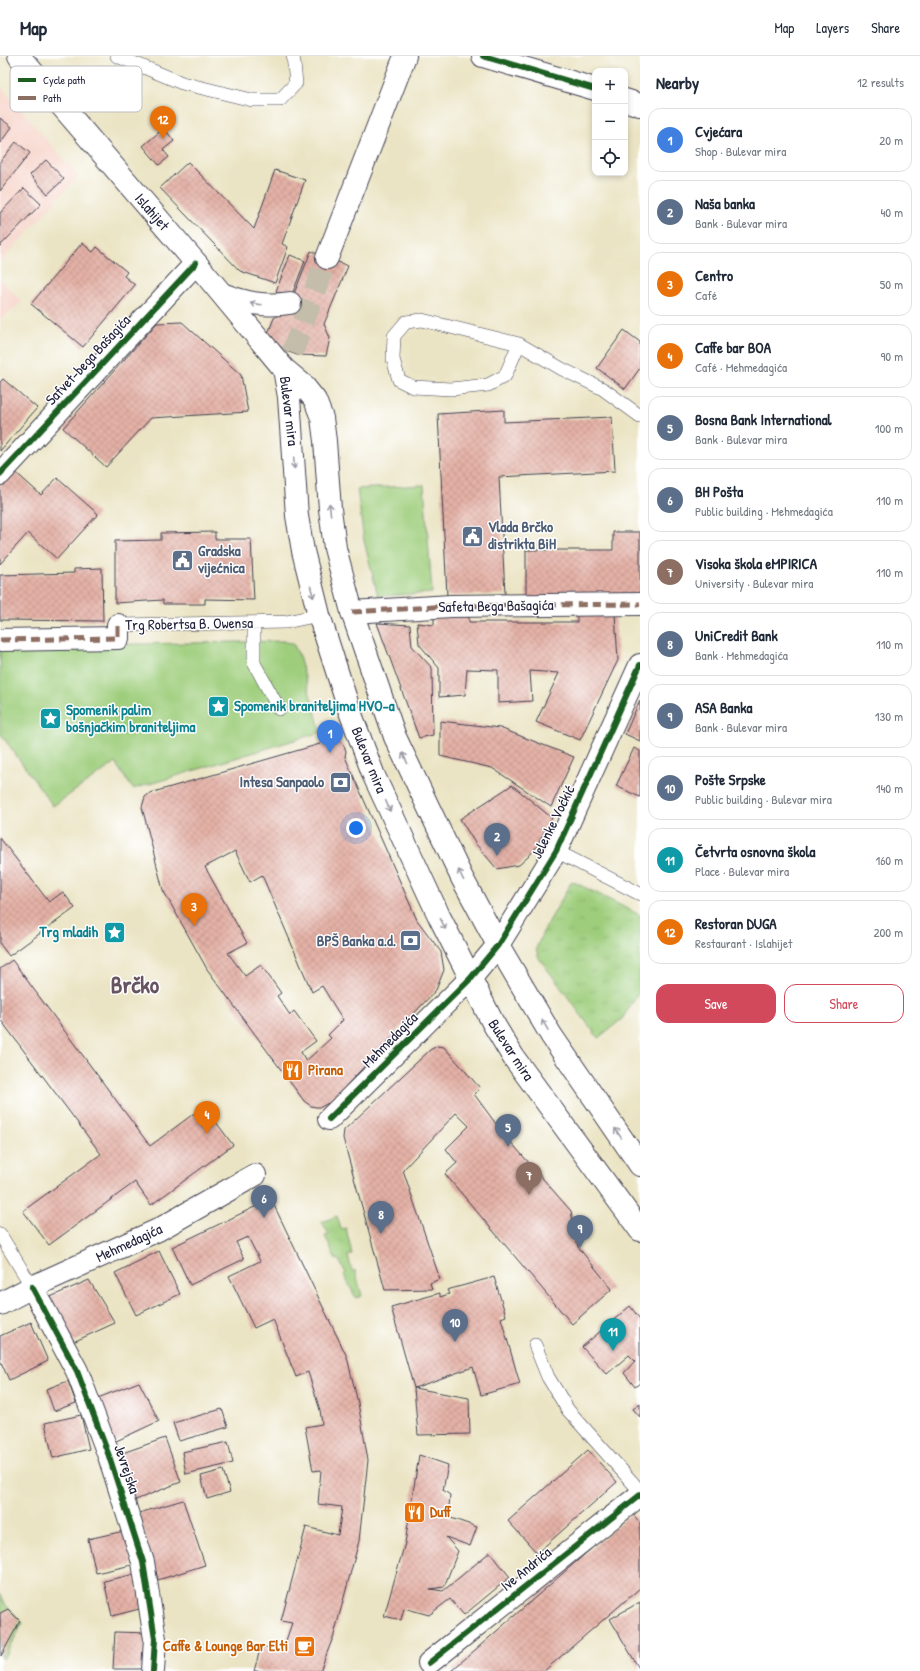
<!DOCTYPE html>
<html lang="en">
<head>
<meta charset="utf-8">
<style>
	body { margin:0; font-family:"Patrick Hand",sans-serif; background:#f2f2f3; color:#1f2937 }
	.controls { position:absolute; right:12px; top:12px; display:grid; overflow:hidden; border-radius:8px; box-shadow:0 2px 6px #0003 }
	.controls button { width:36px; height:36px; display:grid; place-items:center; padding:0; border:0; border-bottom:1px solid #e0e1e3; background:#fff; color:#1f2937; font:20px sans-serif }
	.you { position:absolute; left:356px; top:772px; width:14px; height:14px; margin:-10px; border:3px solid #fff; border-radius:50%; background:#1a73e8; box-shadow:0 0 0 6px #1a73e833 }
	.badge { display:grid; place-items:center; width:26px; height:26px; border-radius:50%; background:#d1495b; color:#fff; font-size:13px; font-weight:700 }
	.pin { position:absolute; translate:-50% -33px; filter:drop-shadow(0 1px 2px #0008) }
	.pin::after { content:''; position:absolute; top:21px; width:14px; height:12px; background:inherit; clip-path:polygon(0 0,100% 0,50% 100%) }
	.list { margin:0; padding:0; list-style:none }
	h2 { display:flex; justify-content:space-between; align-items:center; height:52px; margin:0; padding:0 16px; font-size:17px }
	h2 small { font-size:13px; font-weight:400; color:#747a83 }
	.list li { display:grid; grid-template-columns:26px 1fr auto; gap:12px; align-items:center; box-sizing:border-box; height:64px; margin:0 8px 8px; padding:0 8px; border:1px solid #e0e1e3; border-radius:12px }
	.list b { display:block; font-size:15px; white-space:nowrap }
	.list p { margin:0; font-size:13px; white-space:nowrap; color:#747a83 }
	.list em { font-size:13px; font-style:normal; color:#747a83 }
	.actions { display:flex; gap:8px; padding:12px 16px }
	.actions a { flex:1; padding:9px 0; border:1px solid #d1495b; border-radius:12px; text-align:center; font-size:14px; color:#d1495b }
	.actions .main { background:#d1495b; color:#fff }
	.icon { flex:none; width:22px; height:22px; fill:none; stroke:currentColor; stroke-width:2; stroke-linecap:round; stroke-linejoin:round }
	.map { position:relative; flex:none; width:640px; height:1615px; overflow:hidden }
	header { display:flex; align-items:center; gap:24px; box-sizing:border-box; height:56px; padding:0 20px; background:#fff; border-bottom:1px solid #e0e1e3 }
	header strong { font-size:19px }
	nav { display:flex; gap:22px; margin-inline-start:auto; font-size:14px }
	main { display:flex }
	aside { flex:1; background:#fff }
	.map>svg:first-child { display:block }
</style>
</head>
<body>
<header>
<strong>Map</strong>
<nav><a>Map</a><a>Layers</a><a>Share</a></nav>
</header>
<main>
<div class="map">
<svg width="640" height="1615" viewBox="0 0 640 1615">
	<defs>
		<pattern id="grass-tufts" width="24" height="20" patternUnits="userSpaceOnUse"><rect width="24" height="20" fill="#9ece7c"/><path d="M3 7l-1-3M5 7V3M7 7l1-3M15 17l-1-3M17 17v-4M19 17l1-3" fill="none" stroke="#88b16c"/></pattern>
		<pattern id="building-cross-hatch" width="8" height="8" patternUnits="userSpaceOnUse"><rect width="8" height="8" fill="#e4b1a6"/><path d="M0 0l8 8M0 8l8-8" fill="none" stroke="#c39890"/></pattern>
	</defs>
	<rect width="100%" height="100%" fill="#fff"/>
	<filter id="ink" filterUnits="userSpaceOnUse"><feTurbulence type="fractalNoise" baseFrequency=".025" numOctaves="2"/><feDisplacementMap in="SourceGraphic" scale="8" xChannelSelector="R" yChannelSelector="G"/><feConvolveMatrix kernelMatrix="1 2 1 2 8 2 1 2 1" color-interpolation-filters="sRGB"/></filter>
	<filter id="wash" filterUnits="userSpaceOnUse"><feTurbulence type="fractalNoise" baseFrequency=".012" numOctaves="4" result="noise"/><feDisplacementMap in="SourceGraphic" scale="16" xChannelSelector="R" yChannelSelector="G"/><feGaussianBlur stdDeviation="0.9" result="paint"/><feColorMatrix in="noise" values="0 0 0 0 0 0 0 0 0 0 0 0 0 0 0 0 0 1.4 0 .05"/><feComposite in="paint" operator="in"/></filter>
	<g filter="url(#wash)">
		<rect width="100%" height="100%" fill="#ebe4c4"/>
		<!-- built -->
		<path fill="#f6d1c6" d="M 0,30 L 78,120 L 0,207 Z
			M 0,223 L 22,246 L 0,263 Z"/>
		<!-- grass -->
		<path fill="url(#grass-tufts)" stroke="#60785c" d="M 572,825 L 640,859 L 640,935 L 622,963 L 598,982 L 539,902 L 536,893 L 542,878 Z
			M 337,1160 L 341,1173 L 346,1172 L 352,1198 L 348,1200 L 352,1215 L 355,1214 L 362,1240 L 356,1242 L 344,1219 L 346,1217 L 338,1203 L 336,1204 L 325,1180 L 329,1179 L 322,1166 Z"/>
		<!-- park -->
		<path fill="#9ece7c" stroke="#60785c" d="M 424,429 L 432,537 L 378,540 L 364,485 L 357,433 Z
			M 283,585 L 293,588 L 298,597 L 321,676 L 133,733 L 115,707 L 53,750 L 0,677 L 0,591 Z
			M 0,1538 L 6,1549 L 23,1567 L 3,1603 L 0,1601 Z"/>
		<g id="blocks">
			<!-- building -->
			<path fill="url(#building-cross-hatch)" fill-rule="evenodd" d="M 0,62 L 12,71 L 0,87 Z
				M 164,72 L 174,85 L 163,94 L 169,101 L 159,109 L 143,90 Z
				M 16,86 L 30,97 L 0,135 L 0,106 Z
				M 46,104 L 64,123 L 48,138 L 30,119 Z
				M 188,106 L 254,173 L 275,114 L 305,124 L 282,188 L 288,191 L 275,227 L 240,215 L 160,132 Z
				M 24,132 L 41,148 L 0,190 L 0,157 Z
				M 82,187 L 93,196 L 97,191 L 127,216 L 124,220 L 135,229 L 83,291 L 31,248 Z
				M 311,195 L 348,210 L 324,268 L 330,282 L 326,300 L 297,299 L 286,295 L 267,280 L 274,262 L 288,253 Z
				M 290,199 L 305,205 L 291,241 L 276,235 Z
				M 182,266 L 241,319 L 248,356 L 151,362 L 106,411 L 63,372 L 157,267 Z
				M 624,274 L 640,286 L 640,312 L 625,333 L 597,312 Z
				M 3,323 L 37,352 L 0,395 L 0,326 Z
				M 504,354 L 504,366 L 612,361 L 615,415 L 499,421 L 505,538 L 447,540 L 438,358 Z
				M 12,413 L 41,439 L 57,422 L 98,458 L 57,503 L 28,477 L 0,508 L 0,427 Z
				M 215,476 L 215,483 L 251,483 L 254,544 L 205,543 L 205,548 L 163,548 L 163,544 L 115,547 L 115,485 L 161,484 L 161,477 Z
				M 613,476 L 640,476 L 640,542 L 526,542 L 526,494 L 613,494 Z
				M 102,512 L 103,565 L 0,564 L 0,519 L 74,517 L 74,513 Z
				M 577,557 L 615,558 L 618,604 L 580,684 L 536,666 L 559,617 L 530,615 L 532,645 L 498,647 L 498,614 L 467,613 L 465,639 L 439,641 L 439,612 L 419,588 L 417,567 L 434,569 L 434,561 L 469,561 L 469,566 L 577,566 Z
				M 377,567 L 410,569 L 412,590 L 432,612 L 433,679 L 419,682 Z
				M 640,644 L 640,685 L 625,678 Z
				M 440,665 L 500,672 L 574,701 L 551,751 L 492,712 L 440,700 Z
				M 332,682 L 338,684 L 343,688 L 346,695 L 345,701 L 417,864 L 441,896 L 444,914 L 436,934 L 329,1048 L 328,1047 L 321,1051 L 316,1051 L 311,1050 L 304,1045 L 207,913 L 163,834 L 142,751 L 145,741 L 150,737 L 320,688 L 325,683 ZM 235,795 L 250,826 L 262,819 L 312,936 L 322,930 L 343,964 L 328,979 L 331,982 L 306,1005 L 301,996 L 316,985 L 294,955 L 290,959 L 277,940 L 281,937 L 261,909 L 245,920 L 228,897 L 247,887 L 205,811 Z
				M 634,692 L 640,695 L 640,741 L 616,730 Z
				M 512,729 L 552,762 L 535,793 L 528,801 L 519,809 L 497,813 L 475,787 L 460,763 Z
				M 0,782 L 49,846 L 63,836 L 75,852 L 9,900 L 0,888 Z
				M 12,904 L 150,1090 L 204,1050 L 233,1089 L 151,1149 L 135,1126 L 49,1189 L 23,1155 L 101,1098 L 0,963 L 0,913 Z
				M 437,990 L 444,991 L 480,1032 L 474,1038 L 502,1076 L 571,1155 L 578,1191 L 612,1233 L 572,1268 L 445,1118 L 457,1107 L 446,1093 L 469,1070 L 456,1057 L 403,1114 L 440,1223 L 430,1227 L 432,1233 L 385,1234 L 343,1082 L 344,1074 L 430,994 Z
				M 271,1143 L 347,1301 L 358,1347 L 368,1404 L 359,1485 L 334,1579 L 320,1615 L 254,1615 L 261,1590 L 282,1596 L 292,1567 L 281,1565 L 306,1471 L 338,1479 L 342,1451 L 318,1448 L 321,1414 L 313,1415 L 305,1371 L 322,1368 L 320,1354 L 308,1316 L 296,1321 L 273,1263 L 254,1272 L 229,1220 L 260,1205 L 248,1181 L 236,1186 L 244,1203 L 190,1229 L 172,1191 Z
				M 159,1195 L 180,1238 L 136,1259 L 115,1217 Z
				M 494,1221 L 506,1260 L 501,1262 L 520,1328 L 481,1339 L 473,1311 L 414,1332 L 469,1342 L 470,1378 L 418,1379 L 414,1332 L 391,1251 L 440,1237 L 440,1241 L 449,1238 L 447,1234 Z
				M 89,1224 L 115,1267 L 71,1287 L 48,1242 Z
				M 630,1250 L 640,1263 L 640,1327 L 635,1331 L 624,1317 L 635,1305 L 629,1299 L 607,1318 L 582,1291 Z
				M 31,1266 L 48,1305 L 9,1324 L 0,1304 L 0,1280 Z
				M 68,1325 L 76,1347 L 54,1355 L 46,1333 Z
				M 139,1326 L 159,1365 L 112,1387 L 95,1343 Z
				M 640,1347 L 640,1361 L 633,1353 Z
				M 222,1353 L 228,1371 L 179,1385 L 173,1367 Z
				M 81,1359 L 89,1393 L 53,1402 L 45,1367 Z
				M 165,1382 L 181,1426 L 133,1445 L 117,1399 Z
				M 228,1386 L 233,1407 L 186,1418 L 182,1396 Z
				M 588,1394 L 617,1426 L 537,1497 L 508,1465 Z
				M 419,1399 L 448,1409 L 443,1434 L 450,1439 L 448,1461 L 477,1471 L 470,1490 L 446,1481 L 458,1495 L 444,1531 L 430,1533 L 443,1535 L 490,1496 L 510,1521 L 464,1559 L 450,1543 L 429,1559 L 404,1552 L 401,1564 L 384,1560 L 405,1487 Z
				M 223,1414 L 230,1436 L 207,1443 L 201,1420 Z
				M 183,1444 L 205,1509 L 158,1524 L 139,1457 Z
				M 632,1457 L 640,1467 L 640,1532 L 544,1615 L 451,1615 Z
				M 124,1475 L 132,1509 L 96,1517 L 88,1483 Z
				M 140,1517 L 147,1551 L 112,1560 L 104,1525 Z
				M 640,1546 L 640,1614 L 610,1563 Z
				M 8,1553 L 20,1565 L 1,1600 L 0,1557 Z
				M 115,1576 L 149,1577 L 149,1613 L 113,1613 Z"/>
		</g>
	</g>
	<g filter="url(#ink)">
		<use href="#blocks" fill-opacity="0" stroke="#403f50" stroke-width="1"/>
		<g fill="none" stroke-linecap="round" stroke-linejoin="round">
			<!-- secondary-tunnel -->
			<path stroke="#c3bda9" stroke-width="22" stroke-dasharray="22 11" stroke-linecap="butt" d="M 292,297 L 327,202"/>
			<defs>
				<path id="lane" d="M 117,0 L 182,27 L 252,44 L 280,44 L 296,27 L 293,0
					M 519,288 L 505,320 L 488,329 L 451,333 L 413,331 L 399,324 L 393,303 L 394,280 L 406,266 L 422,264 L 519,288 L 562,313 L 603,333 L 640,360
					M 254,568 L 254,607 L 279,653
					M 118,569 L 286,566 L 319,559
					M 556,795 L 640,838
					M 0,1178 L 32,1231
					M 535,1289 L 548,1321 L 568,1354 L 640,1435"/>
				<path id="street" d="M 483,0 L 595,33
					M 625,44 L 640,49
					M 0,418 L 196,207
					M 352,556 L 451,550 L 640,548
					M 0,584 L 118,582 L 118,569
					M 329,1063 L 470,923 L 498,889 L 556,795 L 640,609
					M 32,1231 L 77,1315 L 109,1400 L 143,1506 L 155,1583 L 153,1615
					M 0,1248 L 32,1231 L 158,1174 L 255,1119
					M 429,1607 L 640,1439"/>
				<path id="secondary" d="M 19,0 L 196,207 L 284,313 L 303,329 L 315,344 L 322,362 L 325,385 L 330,453 L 335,492 L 352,556 L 395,681 L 462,822 L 498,889 L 551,979 L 640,1109
					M 327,202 L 405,0
					M 222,238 C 246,247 265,251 290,247
					M 284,313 L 289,341 L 297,460 L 303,495 L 319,559 L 349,653 L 374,720 L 439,860 L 493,967 L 514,1002 L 640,1174"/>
			</defs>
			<!-- lane casing -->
			<use href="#lane" stroke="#403f50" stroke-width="14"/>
			<!-- street casing -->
			<use href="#street" stroke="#403f50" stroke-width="24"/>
			<!-- secondary casing -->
			<use href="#secondary" stroke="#403f50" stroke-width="24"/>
			<!-- lane -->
			<use href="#lane" stroke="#fff" stroke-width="13"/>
			<!-- street -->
			<use href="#street" stroke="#fff" stroke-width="22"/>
			<!-- secondary -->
			<use href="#secondary" stroke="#fff" stroke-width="22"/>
			<!-- quiet -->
			<path stroke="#8d6e63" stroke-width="5" stroke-dasharray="10 5" stroke-linecap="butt" d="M 352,556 L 451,550 L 640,548
				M 0,584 L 118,582 L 118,569"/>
			<defs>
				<path id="cycleway" d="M 483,0 L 595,33
					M 0,418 L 196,207
					M 329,1063 L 470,923 L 498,889 L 556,795 L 640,609
					M 32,1231 L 77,1315 L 109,1400 L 143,1506 L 155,1583 L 153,1615
					M 429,1607 L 640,1439"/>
			</defs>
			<!-- cycleway casing -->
			<use href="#cycleway" stroke="#fff" stroke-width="8"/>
			<!-- cycleway -->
			<use href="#cycleway" stroke="#1b5e20" stroke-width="6"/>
		</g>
		<!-- one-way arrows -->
		<defs><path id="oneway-shaft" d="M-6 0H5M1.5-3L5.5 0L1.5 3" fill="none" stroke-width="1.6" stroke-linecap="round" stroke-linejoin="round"/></defs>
		<g stroke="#9c9ca7">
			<use href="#oneway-shaft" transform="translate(256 248) rotate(-173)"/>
			<use href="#oneway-shaft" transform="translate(294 407) rotate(87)"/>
			<use href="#oneway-shaft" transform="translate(330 453) rotate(-96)"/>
			<use href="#oneway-shaft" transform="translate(312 536) rotate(75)"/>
			<use href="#oneway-shaft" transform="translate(405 702) rotate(-115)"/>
			<use href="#oneway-shaft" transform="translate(388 750) rotate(66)"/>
			<use href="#oneway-shaft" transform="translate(461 819) rotate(-116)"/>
			<use href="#oneway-shaft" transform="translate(443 868) rotate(64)"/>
			<use href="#oneway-shaft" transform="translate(545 969) rotate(-120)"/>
			<use href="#oneway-shaft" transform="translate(618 1077) rotate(-124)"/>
		</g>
	</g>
	<!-- icons -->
	<defs>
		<symbol id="civic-square" viewBox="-11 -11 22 22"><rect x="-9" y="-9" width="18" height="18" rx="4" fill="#5c6f8a" stroke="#fff"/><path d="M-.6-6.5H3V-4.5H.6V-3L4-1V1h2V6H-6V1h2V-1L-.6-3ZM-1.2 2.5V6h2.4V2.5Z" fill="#fff"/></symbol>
		<symbol id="sight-square" viewBox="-11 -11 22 22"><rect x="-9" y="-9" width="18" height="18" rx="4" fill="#0f9aa8" stroke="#fff"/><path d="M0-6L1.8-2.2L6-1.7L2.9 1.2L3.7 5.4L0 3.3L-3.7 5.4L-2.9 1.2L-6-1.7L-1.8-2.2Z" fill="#fff"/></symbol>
		<symbol id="bank-square" viewBox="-11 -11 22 22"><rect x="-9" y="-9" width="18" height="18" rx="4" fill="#5c6f8a" stroke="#fff"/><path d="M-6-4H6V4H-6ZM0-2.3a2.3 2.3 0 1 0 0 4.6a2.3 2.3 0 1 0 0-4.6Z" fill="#fff"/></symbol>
		<symbol id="restaurant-square" viewBox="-11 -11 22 22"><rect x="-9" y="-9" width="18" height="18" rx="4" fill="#e8710a" stroke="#fff"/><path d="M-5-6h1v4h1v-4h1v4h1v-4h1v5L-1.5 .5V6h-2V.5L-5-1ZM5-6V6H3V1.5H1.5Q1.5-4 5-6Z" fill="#fff"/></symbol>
		<symbol id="cafe-square" viewBox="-11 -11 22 22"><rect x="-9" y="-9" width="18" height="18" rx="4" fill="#e8710a" stroke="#fff"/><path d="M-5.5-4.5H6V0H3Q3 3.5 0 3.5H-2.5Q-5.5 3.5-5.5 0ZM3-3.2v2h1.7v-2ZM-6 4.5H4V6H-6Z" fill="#fff"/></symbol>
	</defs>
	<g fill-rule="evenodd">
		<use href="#civic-square" x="460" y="468" width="25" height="25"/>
		<use href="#civic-square" x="170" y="492" width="25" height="25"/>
		<use href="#sight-square" x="206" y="638" width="25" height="25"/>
		<use href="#sight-square" x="38" y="650" width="25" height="25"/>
		<use href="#bank-square" x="328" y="714" width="25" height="25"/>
		<use href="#sight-square" x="102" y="864" width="25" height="25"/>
		<use href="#bank-square" x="398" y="872" width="25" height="25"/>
		<use href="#restaurant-square" x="280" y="1002" width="25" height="25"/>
		<use href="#restaurant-square" x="402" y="1444" width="25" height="25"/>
		<use href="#cafe-square" x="292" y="1578" width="25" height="25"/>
	</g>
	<g text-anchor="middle" stroke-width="3" stroke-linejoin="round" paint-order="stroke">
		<!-- street labels -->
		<g font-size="15" fill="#22223b" stroke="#fff">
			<text transform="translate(152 156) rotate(49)" y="5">Islahijet</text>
			<text transform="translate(88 304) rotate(-47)" y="5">Safvet-bega Bašagića</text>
			<text transform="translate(289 355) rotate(83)" y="5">Bulevar mira</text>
			<text transform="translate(496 550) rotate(-1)" y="5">Safeta Bega Bašagića</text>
			<text transform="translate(189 568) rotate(-1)" y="5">Trg Robertsa B. Owensa</text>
			<text transform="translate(369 704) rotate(68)" y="5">Bulevar mira</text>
			<text transform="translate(553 766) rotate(-64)" y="5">Jelenke Voćkić</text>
			<text transform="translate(390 984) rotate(-45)" y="5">Mehmedagića</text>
			<text transform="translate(511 994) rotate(57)" y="5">Bulevar mira</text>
			<text transform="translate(129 1187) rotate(-25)" y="5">Mehmedagića</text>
			<text transform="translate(127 1413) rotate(71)" y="5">Jevrejska</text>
			<text transform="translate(526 1513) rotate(-39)" y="5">Ive Andrića</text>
		</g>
		<!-- service labels -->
		<g font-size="15" font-weight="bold" fill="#4e5e75" stroke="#fff" text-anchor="start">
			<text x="488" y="476">Vlada Brčko<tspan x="488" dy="17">distrikta BiH</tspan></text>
			<text x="198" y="500">Gradska<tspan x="198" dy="17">vijećnica</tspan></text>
			<text x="324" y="731" text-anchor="end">Intesa Sanpaolo</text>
			<text x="396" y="890" text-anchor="end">BPŠ Banka a.d.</text>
		</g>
		<!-- culture labels -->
		<g font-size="15" font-weight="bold" fill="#0d838f" stroke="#fff" text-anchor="start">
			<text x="234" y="655">Spomenik braniteljima HVO-a</text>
			<text x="66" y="659">Spomenik palim<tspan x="66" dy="17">bošnjačkim braniteljima</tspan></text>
			<text x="98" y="881" text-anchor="end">Trg mladih</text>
		</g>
		<!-- food labels -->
		<g font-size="15" font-weight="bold" fill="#c56008" stroke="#fff" text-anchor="start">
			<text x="308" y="1019">Pirana</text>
			<text x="430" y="1461">Duff</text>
			<text x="288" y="1595" text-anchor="end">Caffe &amp; Lounge Bar Elti</text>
		</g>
		<!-- town labels -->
		<g font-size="23" font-weight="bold" fill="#665460" stroke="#fff">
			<text x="135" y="937">Brčko</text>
		</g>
	</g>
	<!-- legend -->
	<rect x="10" y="10" width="132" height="46" rx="6" fill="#fff" stroke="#bdbdc4" stroke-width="1"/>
	<rect x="18" y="22" width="18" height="4" fill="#1b5e20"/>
	<rect x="18" y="40" width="18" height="4" fill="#8d6e63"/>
	<g font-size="11" fill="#22223b">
		<text x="43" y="28">Cycle path</text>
		<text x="43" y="46">Path</text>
	</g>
</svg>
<div class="controls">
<button>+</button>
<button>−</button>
<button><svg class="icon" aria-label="locate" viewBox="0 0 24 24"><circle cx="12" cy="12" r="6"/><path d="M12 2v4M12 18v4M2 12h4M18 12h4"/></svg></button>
</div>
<div class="you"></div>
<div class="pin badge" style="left:330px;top:697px;background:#3f7fe0">1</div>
<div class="pin badge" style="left:497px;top:800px;background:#5c6f8a">2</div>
<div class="pin badge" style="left:194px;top:870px;background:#e8710a">3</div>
<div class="pin badge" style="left:207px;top:1078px;background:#e8710a">4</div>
<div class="pin badge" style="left:508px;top:1091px;background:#5c6f8a">5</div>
<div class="pin badge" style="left:264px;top:1162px;background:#5c6f8a">6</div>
<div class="pin badge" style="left:529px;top:1139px;background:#8d6e63">7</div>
<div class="pin badge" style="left:381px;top:1178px;background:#5c6f8a">8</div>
<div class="pin badge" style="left:580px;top:1192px;background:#5c6f8a">9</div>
<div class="pin badge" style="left:455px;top:1286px;background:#5c6f8a">10</div>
<div class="pin badge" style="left:613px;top:1295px;background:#0f9aa8">11</div>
<div class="pin badge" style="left:163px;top:83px;background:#e8710a">12</div>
</div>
<aside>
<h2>Nearby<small>12 results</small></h2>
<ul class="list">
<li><span class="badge" style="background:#3f7fe0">1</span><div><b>Cvjećara</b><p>Shop · Bulevar mira</p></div><em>20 m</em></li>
<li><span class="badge" style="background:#5c6f8a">2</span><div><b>Naša banka</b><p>Bank · Bulevar mira</p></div><em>40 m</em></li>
<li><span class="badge" style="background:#e8710a">3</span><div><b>Centro</b><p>Café</p></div><em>50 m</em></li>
<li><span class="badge" style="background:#e8710a">4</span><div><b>Caffe bar BOA</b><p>Café · Mehmedagića</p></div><em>90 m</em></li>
<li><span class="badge" style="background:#5c6f8a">5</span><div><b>Bosna Bank International</b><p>Bank · Bulevar mira</p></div><em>100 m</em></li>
<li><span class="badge" style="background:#5c6f8a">6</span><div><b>BH Pošta</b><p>Public building · Mehmedagića</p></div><em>110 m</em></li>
<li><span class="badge" style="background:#8d6e63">7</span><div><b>Visoka škola eMPIRICA</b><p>University · Bulevar mira</p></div><em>110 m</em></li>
<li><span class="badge" style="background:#5c6f8a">8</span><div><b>UniCredit Bank</b><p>Bank · Mehmedagića</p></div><em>110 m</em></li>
<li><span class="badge" style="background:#5c6f8a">9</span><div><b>ASA Banka</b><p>Bank · Bulevar mira</p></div><em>130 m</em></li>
<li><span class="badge" style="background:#5c6f8a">10</span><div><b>Pošte Srpske</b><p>Public building · Bulevar mira</p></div><em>140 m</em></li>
<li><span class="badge" style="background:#0f9aa8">11</span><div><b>Četvrta osnovna škola</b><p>Place · Bulevar mira</p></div><em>160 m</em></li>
<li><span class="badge" style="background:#e8710a">12</span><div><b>Restoran DUGA</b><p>Restaurant · Islahijet</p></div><em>200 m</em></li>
</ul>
<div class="actions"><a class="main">Save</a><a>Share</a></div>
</aside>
</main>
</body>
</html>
